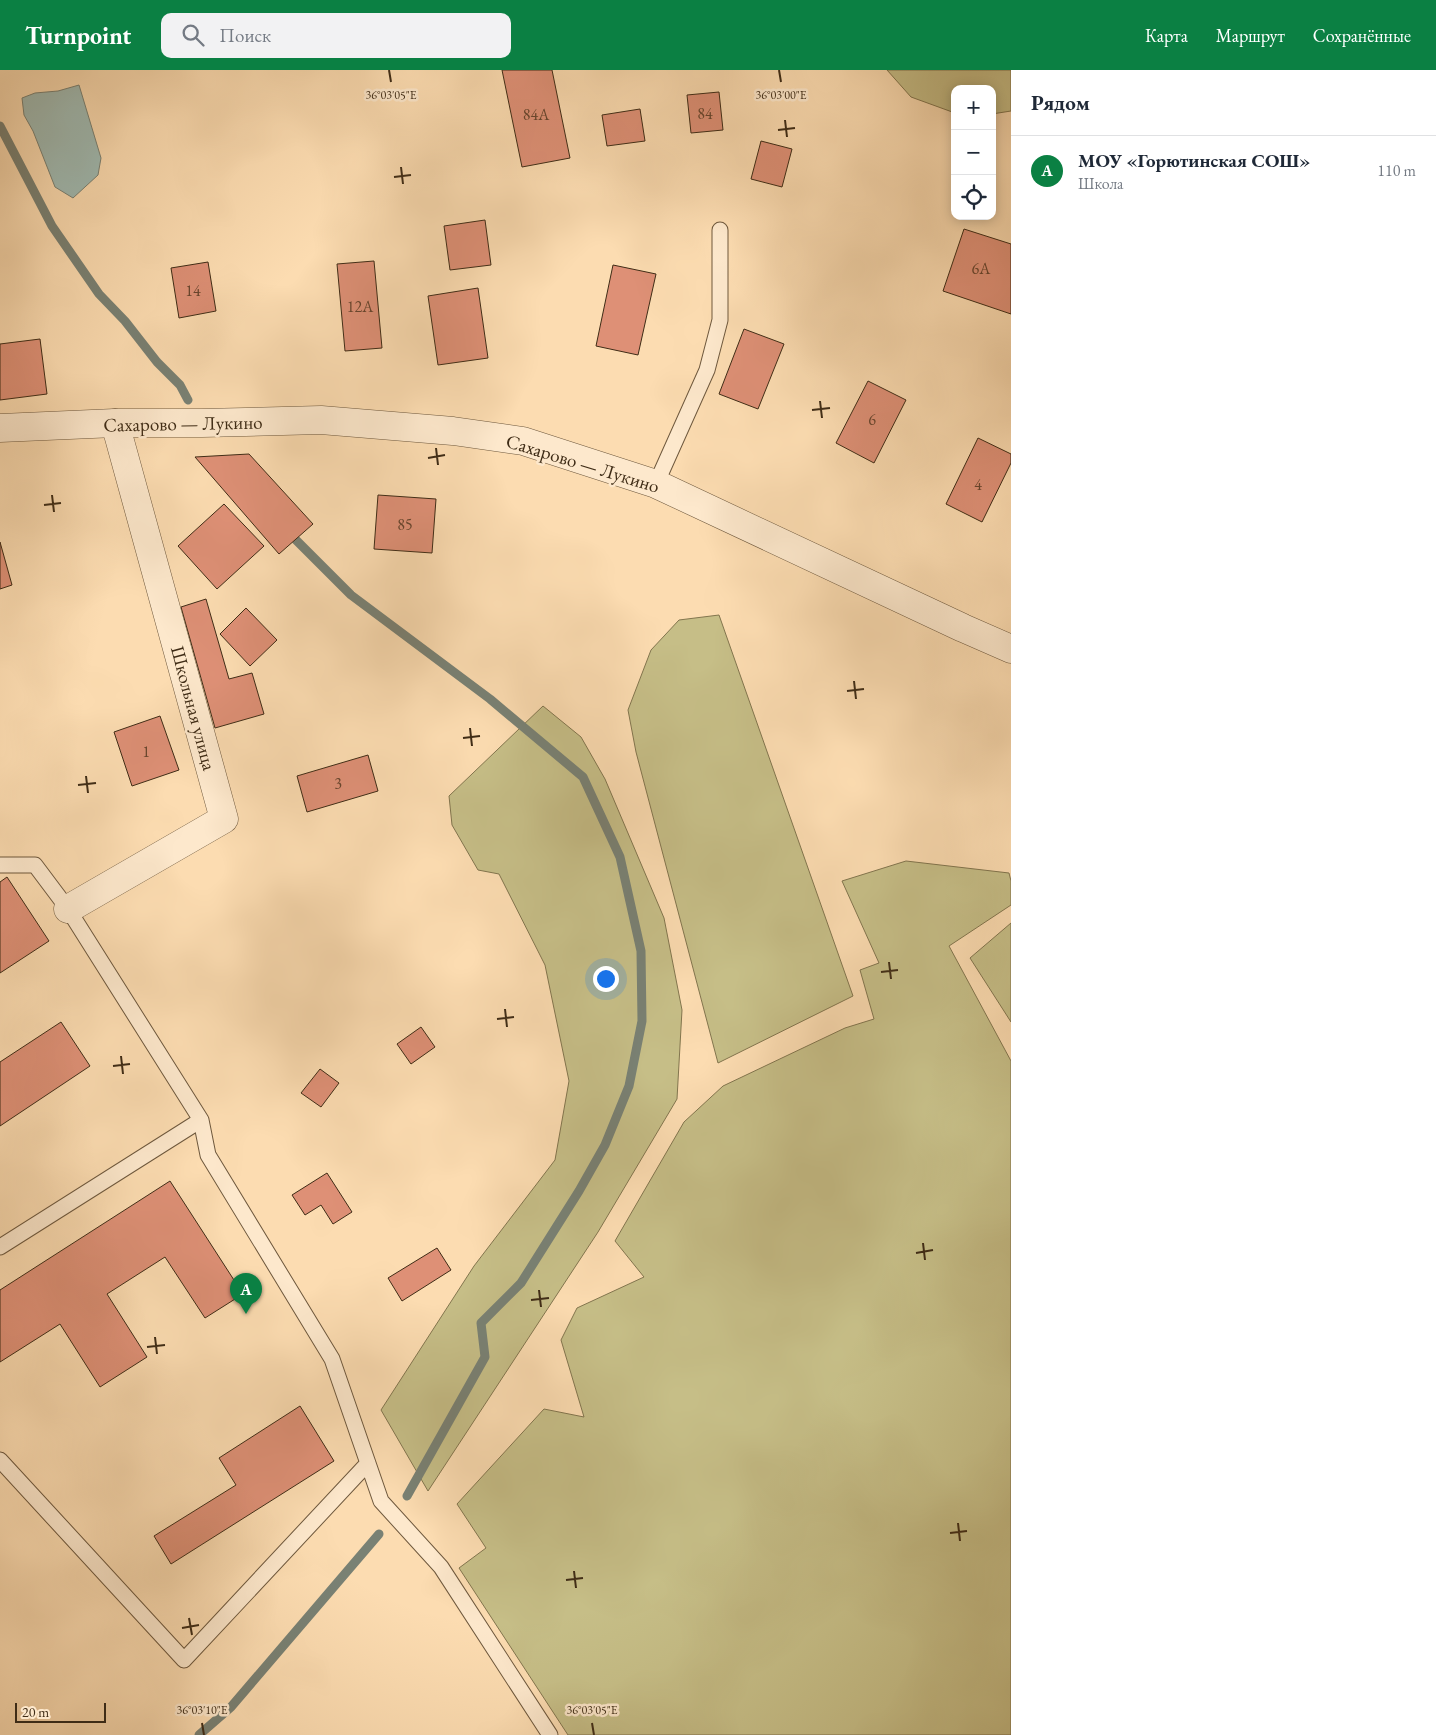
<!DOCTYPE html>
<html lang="ru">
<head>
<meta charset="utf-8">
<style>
	body { margin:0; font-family:"EB Garamond",serif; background:#f2f2f3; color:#1f2937 }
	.controls { position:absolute; right:15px; top:15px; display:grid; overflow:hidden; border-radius:10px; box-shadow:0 2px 12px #0003 }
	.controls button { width:45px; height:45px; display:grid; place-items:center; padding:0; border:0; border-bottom:1px solid #e0e1e3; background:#fff; color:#1f2937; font:25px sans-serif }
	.scale { position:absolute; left:15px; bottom:12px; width:91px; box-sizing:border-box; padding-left:5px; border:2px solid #3f2c16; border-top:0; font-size:14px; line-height:18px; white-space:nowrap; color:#3f2c16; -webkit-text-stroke:4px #fde8cc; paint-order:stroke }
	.you { position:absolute; left:605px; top:908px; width:18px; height:18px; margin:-12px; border:4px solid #fff; border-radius:50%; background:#1a73e8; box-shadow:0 0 0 8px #1a73e833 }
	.badge { display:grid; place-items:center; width:32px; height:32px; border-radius:50%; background:#0b8043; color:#fff; font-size:16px; font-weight:700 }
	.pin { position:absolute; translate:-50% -41px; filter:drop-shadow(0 1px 2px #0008) }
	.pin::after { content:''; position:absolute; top:26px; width:18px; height:15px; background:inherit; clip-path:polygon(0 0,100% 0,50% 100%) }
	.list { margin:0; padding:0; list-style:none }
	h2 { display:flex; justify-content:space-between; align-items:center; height:65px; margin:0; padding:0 20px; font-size:21px }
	h2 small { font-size:16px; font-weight:400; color:#747a83 }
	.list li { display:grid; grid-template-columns:32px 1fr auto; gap:15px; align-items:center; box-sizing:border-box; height:70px; padding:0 20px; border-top:1px solid #e0e1e3 }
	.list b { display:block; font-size:19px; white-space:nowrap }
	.list p { margin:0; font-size:16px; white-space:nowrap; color:#747a83 }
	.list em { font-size:16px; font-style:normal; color:#747a83 }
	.icon { flex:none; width:28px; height:28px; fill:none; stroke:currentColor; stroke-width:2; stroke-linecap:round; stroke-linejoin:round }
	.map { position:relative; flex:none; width:1011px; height:1665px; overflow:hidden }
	header { display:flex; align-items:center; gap:30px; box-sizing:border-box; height:70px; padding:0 25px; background:#0b8043; color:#fff }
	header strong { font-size:24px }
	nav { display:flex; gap:28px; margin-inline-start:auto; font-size:18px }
	.search { width:350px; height:45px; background:#f2f2f3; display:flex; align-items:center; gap:12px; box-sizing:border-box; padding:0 18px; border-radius:10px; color:#747a83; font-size:19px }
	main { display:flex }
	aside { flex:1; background:#fff }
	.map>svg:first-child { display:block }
</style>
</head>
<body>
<header>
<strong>Turnpoint</strong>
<div class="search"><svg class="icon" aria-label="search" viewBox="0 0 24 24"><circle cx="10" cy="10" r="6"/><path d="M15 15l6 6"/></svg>Поиск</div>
<nav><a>Карта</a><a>Маршрут</a><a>Сохранённые</a></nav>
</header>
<main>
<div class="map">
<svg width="1011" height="1665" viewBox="0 0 1011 1665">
	<rect width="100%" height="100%" fill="#fcdcb1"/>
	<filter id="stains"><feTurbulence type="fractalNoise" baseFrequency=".004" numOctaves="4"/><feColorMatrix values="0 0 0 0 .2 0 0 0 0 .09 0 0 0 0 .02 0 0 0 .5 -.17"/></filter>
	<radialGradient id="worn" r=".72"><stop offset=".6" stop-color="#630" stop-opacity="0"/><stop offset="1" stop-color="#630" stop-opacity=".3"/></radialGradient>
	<!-- green -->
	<path fill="#c6be87" stroke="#82754e" d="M 887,0 L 1011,0 L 1011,41 L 992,44 L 992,19 L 955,19 L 955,43 L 911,27 Z
		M 719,545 L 853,926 L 718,993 L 636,682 L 628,640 L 651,580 L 679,550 Z
		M 543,636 L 581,667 L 605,709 L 664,848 L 682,940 L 677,1029 L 598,1162 L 428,1421 L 381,1340 L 474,1196 L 555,1090 L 569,1011 L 545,895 L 499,804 L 478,800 L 452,755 L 449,726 Z
		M 906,791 L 1009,803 L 1011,811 L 1011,835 L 949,876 L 1011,991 L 1011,1665 L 568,1665 L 459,1498 L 486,1478 L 457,1434 L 544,1339 L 584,1347 L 561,1270 L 577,1238 L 644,1207 L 615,1171 L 684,1052 L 723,1016 L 845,958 L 874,949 L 860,900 L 879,893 L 842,811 Z
		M 1011,853 L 1011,952 L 970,888 Z"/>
	<!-- water -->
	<path fill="#a0bab2" stroke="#798174" d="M 79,15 L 101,88 L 98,105 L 73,128 L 55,117 L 33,61 L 24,45 L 22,28 L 35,23 L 58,21 Z"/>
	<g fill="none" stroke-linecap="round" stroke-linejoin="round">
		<!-- stream -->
		<path stroke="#798174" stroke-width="9" d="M 0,56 L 52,156 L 99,224 L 125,251 L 157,292 L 180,315 L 188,330
			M 296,470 L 351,525 L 490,629 L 583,707 L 620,787 L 641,881 L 642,951 L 629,1016 L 605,1075 L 579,1121 L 521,1213 L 481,1253 L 485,1287 L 407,1426
			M 199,1665 L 231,1637 L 379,1464"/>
	</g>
	<!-- building -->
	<path fill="#de9076" stroke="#3f2c16" d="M 502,0 L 552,0 L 570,88 L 522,97 Z
		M 719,22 L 723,60 L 691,63 L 687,25 Z
		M 640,39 L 645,71 L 607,76 L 602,45 Z
		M 761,71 L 792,79 L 782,117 L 751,109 Z
		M 485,150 L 491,195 L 450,200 L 444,156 Z
		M 964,159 L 1011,174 L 1011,244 L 943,221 Z
		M 374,191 L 382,278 L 345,281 L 337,194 Z
		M 208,192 L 216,241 L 179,248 L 171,198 Z
		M 613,195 L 656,204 L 638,285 L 596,276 Z
		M 478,218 L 488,288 L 438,295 L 428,226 Z
		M 744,259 L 784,274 L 758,339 L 719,324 Z
		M 40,269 L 47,324 L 0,330 L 0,274 Z
		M 868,311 L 906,330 L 874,393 L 836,373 Z
		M 978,368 L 1011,384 L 1011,393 L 982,452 L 946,434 Z
		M 249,384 L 313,454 L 279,484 L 195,387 Z
		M 378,425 L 436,429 L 432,483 L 374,479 Z
		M 224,434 L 264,476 L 217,519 L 178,476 Z
		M 0,472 L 12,515 L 0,519 Z
		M 206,529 L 229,609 L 252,603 L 264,644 L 215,658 L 181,537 Z
		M 246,538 L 277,570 L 250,596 L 220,564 Z
		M 160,646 L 179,700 L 132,716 L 114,662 Z
		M 368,685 L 378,721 L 307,742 L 297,706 Z
		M 7,807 L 49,871 L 0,903 L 0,812 Z
		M 61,952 L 90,996 L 0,1056 L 0,992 Z
		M 421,957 L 435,977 L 411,994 L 397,974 Z
		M 320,999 L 339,1013 L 321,1037 L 301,1023 Z
		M 327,1103 L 352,1142 L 333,1154 L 321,1135 L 305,1145 L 292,1125 Z
		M 170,1111 L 243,1224 L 205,1248 L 165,1187 L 107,1224 L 147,1287 L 100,1317 L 60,1254 L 0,1292 L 0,1220 Z
		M 437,1178 L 451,1200 L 402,1231 L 388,1208 Z
		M 300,1336 L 334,1391 L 171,1494 L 154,1466 L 236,1415 L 219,1388 Z"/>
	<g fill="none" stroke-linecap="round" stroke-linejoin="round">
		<defs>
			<path id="service" d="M 656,414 L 707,300 L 720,250 L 720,160
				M 0,795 L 35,795 L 68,839 L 201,1050 L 208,1085 L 332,1289 L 381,1431 L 441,1497 L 550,1665
				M 0,1177 L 201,1050
				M 0,1390 L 184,1590 L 368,1393"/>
			<path id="minor" d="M 68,839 L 224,749 L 115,353"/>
			<path id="tertiary" d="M 0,358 L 115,353 L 202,353 L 321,350 L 453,361 L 523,371 L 656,414 L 963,558 L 1011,579"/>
		</defs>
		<!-- service casing -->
		<use href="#service" stroke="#6e583d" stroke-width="17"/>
		<!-- minor casing -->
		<use href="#minor" stroke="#6e583d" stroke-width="29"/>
		<!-- tertiary casing -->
		<use href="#tertiary" stroke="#6e583d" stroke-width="29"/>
		<!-- service -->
		<use href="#service" stroke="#fde8cc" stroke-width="15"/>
		<!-- minor -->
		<use href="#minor" stroke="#fde8cc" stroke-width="28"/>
		<!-- tertiary -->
		<use href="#tertiary" stroke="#fde8cc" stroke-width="28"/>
	</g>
	<!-- ticks -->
	<path fill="none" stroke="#3f2c16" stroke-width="2" d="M 389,0 L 391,12M 779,0 L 781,12M 785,50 L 787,67M 778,60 L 795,58M 401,97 L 403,114M 394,107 L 411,105M 820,331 L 822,348M 812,340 L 830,338M 436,378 L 438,395M 428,388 L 445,385M 52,425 L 54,442M 44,435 L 61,433M 854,611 L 856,629M 847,621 L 864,619M 470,658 L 472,676M 463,668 L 480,666M 86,706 L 88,723M 78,715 L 96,713M 889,892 L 891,909M 881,902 L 898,900M 505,939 L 507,957M 497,949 L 514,947M 121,986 L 123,1004M 113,996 L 130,994M 923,1173 L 925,1190M 916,1183 L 933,1180M 539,1220 L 541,1237M 531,1230 L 549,1228M 155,1267 L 157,1284M 147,1277 L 165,1275M 958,1453 L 960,1471M 950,1463 L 967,1461M 574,1501 L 576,1518M 566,1510 L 583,1508M 189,1548 L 192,1565M 182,1558 L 199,1555M 202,1653 L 204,1665M 592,1653 L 594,1665"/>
	<g text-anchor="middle" stroke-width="5" stroke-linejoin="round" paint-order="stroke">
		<!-- number labels -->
		<g font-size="16" fill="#67452e">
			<text x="705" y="49">84</text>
			<text x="536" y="50">84А</text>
			<text x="981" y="204">6А</text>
			<text x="193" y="226">14</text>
			<text x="360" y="242">12А</text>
			<text x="872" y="355">6</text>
			<text x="978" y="420">4</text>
			<text x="405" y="460">85</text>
			<text x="146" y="687">1</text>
			<text x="338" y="719">3</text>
		</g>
		<!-- street labels -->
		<g font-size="19" fill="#3f2c16" stroke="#fde8cc">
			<text transform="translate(183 353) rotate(-1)" y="7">Сахарово — Лукино</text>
			<text transform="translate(583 393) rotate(17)" y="7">Сахарово — Лукино</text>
			<text transform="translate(194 638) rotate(75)" y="7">Школьная улица</text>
		</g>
	</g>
	<g font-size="12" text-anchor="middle" fill="#3f2c16" stroke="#fde8cc" stroke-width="5" stroke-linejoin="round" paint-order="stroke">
		<text x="391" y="29">36°03'05"E</text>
		<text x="781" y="29">36°03'00"E</text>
		<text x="202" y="1644">36°03'10"E</text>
		<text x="592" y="1644">36°03'05"E</text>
	</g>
	<rect width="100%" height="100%" filter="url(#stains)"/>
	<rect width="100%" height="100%" fill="url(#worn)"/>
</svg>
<div class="controls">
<button>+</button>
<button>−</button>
<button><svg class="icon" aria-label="locate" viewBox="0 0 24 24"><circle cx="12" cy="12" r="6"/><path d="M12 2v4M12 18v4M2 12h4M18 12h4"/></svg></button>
</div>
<div class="scale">20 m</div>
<div class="you"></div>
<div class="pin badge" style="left:246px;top:1244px">A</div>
</div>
<aside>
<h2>Рядом<small></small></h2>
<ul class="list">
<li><span class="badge">A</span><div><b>МОУ «Горютинская СОШ»</b><p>Школа</p></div><em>110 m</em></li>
</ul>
</aside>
</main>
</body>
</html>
